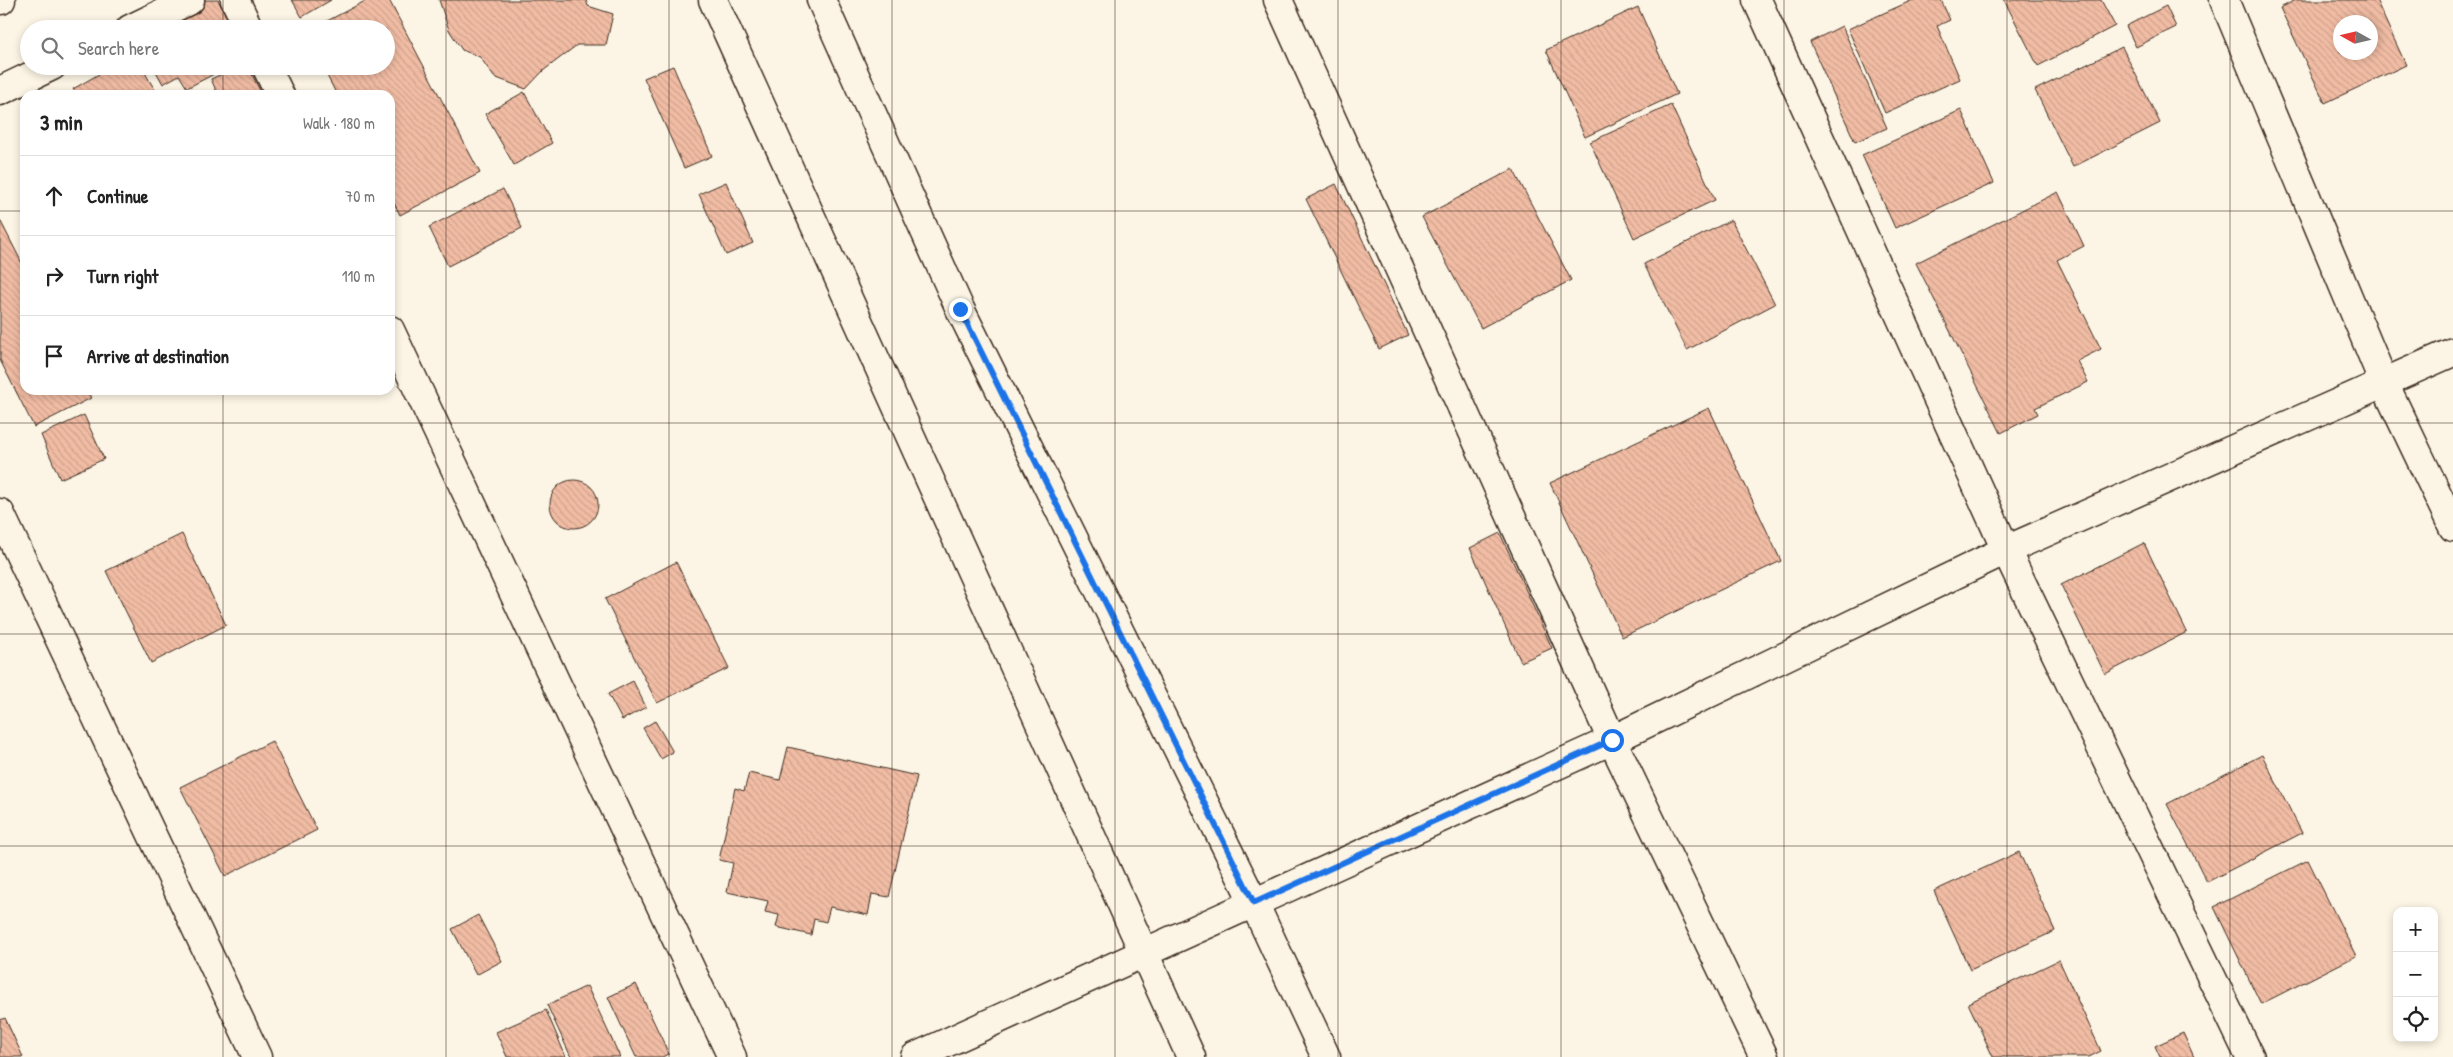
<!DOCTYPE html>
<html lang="en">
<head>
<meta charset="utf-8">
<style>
	body { margin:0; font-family:"Patrick Hand",sans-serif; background:#f6f6f6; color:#222 }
	.controls { position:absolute; right:15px; bottom:15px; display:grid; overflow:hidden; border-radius:10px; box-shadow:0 2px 8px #0003 }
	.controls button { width:45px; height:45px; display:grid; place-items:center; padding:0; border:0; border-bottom:1px solid #e0e0e0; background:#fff; color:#222; font:25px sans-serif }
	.compass { position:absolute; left:2333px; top:15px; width:45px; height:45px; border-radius:50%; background:#fff; box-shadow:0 2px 8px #0003; rotate:278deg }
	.stop { position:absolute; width:15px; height:15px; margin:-11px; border:4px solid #1a73e8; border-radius:50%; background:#fff }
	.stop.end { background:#1a73e8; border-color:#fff; box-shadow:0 1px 5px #0008 }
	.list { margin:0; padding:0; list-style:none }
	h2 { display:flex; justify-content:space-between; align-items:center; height:65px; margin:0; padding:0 20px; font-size:21px }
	h2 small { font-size:16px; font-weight:400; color:#767676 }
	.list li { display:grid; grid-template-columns:32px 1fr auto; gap:15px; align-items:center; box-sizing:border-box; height:80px; padding:0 20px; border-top:1px solid #e0e0e0 }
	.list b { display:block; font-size:19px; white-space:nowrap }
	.list em { font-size:16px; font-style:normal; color:#767676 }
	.icon { flex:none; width:28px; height:28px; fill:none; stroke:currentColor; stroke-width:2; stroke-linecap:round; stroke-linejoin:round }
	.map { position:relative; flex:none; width:2453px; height:1057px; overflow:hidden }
	.search { position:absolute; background:#fff; box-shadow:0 2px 8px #0003; left:20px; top:20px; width:375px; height:55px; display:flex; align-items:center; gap:12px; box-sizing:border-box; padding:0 18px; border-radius:28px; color:#767676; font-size:19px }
	.panel { position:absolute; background:#fff; box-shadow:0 2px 8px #0003; left:20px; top:90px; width:375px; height:305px; border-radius:15px }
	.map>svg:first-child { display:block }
</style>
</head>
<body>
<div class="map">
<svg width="2453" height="1057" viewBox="0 0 2453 1057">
	<defs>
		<pattern id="building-back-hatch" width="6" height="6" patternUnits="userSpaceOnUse" patternTransform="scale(1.25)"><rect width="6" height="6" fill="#f1bca4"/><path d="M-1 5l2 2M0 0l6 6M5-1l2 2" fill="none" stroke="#d0a28d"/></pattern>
	</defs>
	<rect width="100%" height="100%" fill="#fcf5e5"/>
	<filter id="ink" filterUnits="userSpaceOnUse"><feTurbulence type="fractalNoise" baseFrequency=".02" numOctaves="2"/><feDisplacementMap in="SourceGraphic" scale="10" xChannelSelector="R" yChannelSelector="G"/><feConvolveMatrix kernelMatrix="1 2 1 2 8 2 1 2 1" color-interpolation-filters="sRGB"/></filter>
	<g filter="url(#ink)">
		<!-- building -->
		<path fill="url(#building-back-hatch)" stroke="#3b2a1e" fill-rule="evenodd" d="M 203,0 L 218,0 L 233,29 L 150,29 Z
			M 292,0 L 331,0 L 302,17 Z
			M 367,0 L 389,0 L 480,173 L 400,215 L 390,195 L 390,95 L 337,95 L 322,66 L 386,66 L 386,29 L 312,29 Z
			M 439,0 L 586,0 L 588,6 L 613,14 L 606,45 L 577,45 L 543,71 L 526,89 L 494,77 L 480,57 L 462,50 L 449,30 Z
			M 1913,0 L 1941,0 L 1950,20 L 1937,26 L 1960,79 L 1885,113 L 1848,29 Z
			M 2004,0 L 2101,0 L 2115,26 L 2038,66 Z
			M 2296,0 L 2376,0 L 2406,65 L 2325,103 L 2280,8 ZM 2340,22 L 2370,22 L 2370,52 L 2340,52 Z
			M 2166,6 L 2176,27 L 2136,47 L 2126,26 Z
			M 1638,7 L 1677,94 L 1585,137 L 1546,50 Z
			M 1842,26 L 1887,128 L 1855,142 L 1810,42 Z
			M 2122,47 L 2160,123 L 2073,167 L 2035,90 Z
			M 113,66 L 141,66 L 155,90 L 145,95 L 77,95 L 73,89 Z
			M 153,66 L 210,66 L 214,74 L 187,88 L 179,75 L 163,84 Z
			M 239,66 L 248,66 L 262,95 L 218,95 L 211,79 Z
			M 673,66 L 712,156 L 684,168 L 644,78 Z
			M 524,92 L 552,143 L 514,165 L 485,114 Z
			M 1671,105 L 1715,200 L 1634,238 L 1590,142 Z
			M 1961,110 L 1994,183 L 1895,228 L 1862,155 Z
			M 1513,169 L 1571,280 L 1481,328 L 1422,217 Z
			M 726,182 L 753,243 L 726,255 L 699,194 Z
			M 1336,184 L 1408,335 L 1379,349 L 1306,199 Z
			M 503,189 L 522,228 L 448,266 L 429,227 Z
			M 2058,192 L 2084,246 L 2057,260 L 2101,349 L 2077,361 L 2088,382 L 2035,408 L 2038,414 L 2001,433 L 1916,263 Z
			M 0,220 L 25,269 L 25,390 L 87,390 L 91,398 L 34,427 L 0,360 Z
			M 1731,220 L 1775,304 L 1687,350 L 1644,264 Z
			M 1709,408 L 1781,561 L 1622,637 L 1550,483 Z
			M 84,415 L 104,459 L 60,479 L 41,435 Z
			M550 504a24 24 0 1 1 48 0a24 24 0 1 1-48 0Z
			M 1500,533 L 1552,648 L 1521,662 L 1470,548 Z
			M 182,534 L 226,625 L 151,663 L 106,571 Z
			M 2144,543 L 2187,632 L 2105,674 L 2061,585 Z
			M 676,562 L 729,668 L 657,703 L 605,599 Z
			M 633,681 L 646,707 L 622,720 L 608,694 Z
			M 655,721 L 673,752 L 661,759 L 643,728 Z
			M 272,741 L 317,830 L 225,876 L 180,787 Z
			M 788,747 L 917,776 L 889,897 L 872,894 L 868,915 L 830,907 L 826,922 L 814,919 L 811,935 L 776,927 L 779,915 L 765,912 L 768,901 L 727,892 L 733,863 L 719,860 L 735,788 L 744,791 L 749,773 L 780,780 Z
			M 2262,755 L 2302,833 L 2207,882 L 2167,804 Z
			M 2019,852 L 2055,931 L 1970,970 L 1934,891 Z
			M 2308,860 L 2356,956 L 2261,1004 L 2214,907 Z
			M 478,915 L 502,961 L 476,975 L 452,929 Z
			M 2059,960 L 2101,1051 L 2089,1057 L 1993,1057 L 1968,1003 Z
			M 636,984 L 669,1054 L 662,1057 L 636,1057 L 608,997 Z
			M 587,986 L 620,1057 L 571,1057 L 547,1005 Z
			M 546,1010 L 566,1057 L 507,1057 L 496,1032 Z
			M 5,1018 L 23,1057 L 0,1057 L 0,1020 Z
			M 2183,1033 L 2194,1057 L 2160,1057 L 2155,1046 Z"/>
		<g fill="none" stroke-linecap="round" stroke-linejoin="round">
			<defs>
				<path id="street" d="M 0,0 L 1,0
					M 235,0 L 249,29
					M 713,0 L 1191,1057
					M 821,0 L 960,309 L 1254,903 L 1326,1057
					M 1278,0 L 1612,740 L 1764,1057
					M 1757,0 L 2006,550 L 2250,1057
					M 2224,0 L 2384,383 L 2453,527
					M 130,29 L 190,0
					M 266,66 L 280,95
					M 0,91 L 52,66
					M 390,330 L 732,1057
					M 0,513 L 257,1057
					M 915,1057 L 1612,740 L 2006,550 L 2453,352"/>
			</defs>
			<!-- street casing -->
			<use href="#street" stroke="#3b2a1e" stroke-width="31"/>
			<!-- street -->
			<use href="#street" stroke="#fcf5e5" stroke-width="28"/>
		</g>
	</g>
	<g fill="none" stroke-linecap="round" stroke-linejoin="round" filter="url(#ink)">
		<!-- route -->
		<path stroke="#1a73e8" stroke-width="6" d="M 960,309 L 1254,903 L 1612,740"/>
	</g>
	<!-- grid -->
	<path fill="none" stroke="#3b2a1e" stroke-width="1" stroke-opacity="0.55" d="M 223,0 L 223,29M 446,0 L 446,1057M 669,0 L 669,1057M 892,0 L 892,1057M 1115,0 L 1115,1057M 1338,0 L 1338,1057M 1561,0 L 1561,1057M 1784,0 L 1784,1057M 2007,0 L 2007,1057M 2230,0 L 2230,1057M 223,66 L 223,95M 0,211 L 25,211M 390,211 L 2453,211M 223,390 L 223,1057M 0,423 L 2453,423M 0,634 L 2453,634M 0,846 L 2453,846"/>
</svg>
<div class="controls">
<button>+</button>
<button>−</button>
<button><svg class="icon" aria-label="locate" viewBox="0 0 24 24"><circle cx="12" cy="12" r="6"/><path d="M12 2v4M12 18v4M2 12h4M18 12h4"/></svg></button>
</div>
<svg class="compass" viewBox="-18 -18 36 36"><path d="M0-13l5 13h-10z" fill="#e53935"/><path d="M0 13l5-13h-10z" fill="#767676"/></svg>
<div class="stop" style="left:1612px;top:740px"></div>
<div class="stop end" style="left:960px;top:309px"></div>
<div class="search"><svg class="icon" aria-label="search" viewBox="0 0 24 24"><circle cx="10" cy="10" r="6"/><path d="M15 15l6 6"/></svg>Search here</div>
<section class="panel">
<h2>3 min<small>Walk · 180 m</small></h2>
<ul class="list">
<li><svg class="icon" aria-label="ahead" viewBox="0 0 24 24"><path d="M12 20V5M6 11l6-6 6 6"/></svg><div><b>Continue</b></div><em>70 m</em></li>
<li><svg class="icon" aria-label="right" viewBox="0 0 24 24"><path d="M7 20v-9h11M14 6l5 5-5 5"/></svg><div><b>Turn right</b></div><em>110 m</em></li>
<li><svg class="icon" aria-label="arrive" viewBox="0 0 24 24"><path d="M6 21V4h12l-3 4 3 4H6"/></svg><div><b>Arrive at destination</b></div></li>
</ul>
</section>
</div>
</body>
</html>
